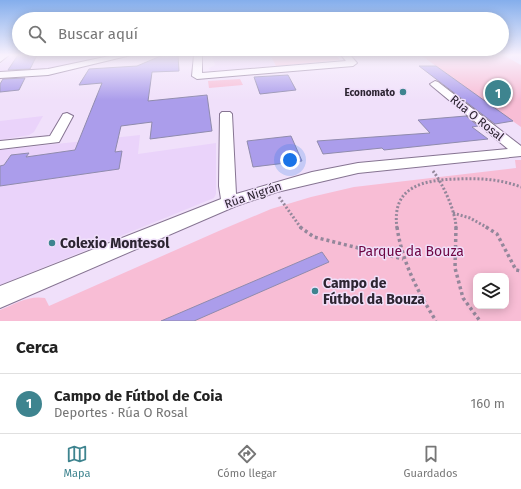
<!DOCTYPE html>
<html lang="es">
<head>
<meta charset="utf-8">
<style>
	body { margin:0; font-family:"Fira Sans",sans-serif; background:#f2f2f2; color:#222 }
	.controls { position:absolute; right:12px; bottom:12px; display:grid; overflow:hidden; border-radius:8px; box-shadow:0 2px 10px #0003 }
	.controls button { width:36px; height:36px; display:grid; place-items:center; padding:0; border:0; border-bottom:1px solid #e0e0e0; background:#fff; color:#222; font:20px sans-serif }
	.you { position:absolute; left:290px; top:160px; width:14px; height:14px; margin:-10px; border:3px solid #fff; border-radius:50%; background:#1a73e8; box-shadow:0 0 0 6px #1a73e833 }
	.badge { display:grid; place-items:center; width:26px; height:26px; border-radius:50%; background:#3e848f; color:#fff; font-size:13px; font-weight:700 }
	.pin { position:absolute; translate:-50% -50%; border:2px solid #fff; box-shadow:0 1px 4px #0006 }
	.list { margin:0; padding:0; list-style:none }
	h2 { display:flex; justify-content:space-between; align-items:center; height:52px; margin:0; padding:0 16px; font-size:17px }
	h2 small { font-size:13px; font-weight:400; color:#767676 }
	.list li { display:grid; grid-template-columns:26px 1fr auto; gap:12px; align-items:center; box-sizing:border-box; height:60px; padding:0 16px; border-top:1px solid #e0e0e0 }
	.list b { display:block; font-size:15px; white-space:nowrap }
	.list p { margin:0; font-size:13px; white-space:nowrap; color:#767676 }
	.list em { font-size:13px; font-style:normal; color:#767676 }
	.icon { flex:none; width:22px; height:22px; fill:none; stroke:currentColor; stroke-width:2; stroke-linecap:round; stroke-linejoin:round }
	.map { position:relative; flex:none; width:521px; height:321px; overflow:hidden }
	.search { position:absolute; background:#fff; box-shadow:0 2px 10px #0003; left:12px; right:12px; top:12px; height:44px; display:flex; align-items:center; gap:10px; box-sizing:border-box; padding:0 14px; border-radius:22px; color:#767676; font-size:15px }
	.sheet { height:112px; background:#fff }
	nav { display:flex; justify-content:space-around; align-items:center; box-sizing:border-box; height:56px; border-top:1px solid #e0e0e0; background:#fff; font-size:11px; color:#767676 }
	nav a { display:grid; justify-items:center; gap:2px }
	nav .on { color:#3e848f }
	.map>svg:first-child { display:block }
</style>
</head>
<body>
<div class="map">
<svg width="521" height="321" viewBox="0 0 521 321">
	<rect width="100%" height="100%" fill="#f0e0fa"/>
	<!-- built -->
	<path fill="#ead3fa" d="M 10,55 L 114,55 L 53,68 L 0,72 L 0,64 Z
		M 212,55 L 270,55 L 276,66 L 210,71 L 209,68 L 215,65 Z
		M 43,116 L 34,132 L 29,135 L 0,140 L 0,121 Z
		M 140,135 L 138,154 L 216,143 L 216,194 L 214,198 L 0,285 L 0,150 Z"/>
	<!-- green -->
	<path fill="#f8bdd5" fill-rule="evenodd" d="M 270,55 L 336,55 L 340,60 L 276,66 Z
		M 503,55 L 521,65 L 521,127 L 422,56 Z
		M 240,79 L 243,85 L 209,88 L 208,81 Z
		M 515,160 L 521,160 L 521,321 L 0,321 L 0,310 C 15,304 29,295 45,298 L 49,306 L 221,230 L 271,209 L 311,197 L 354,187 L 516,168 ZM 476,276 L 506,276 L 506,306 L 476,306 Z"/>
	<!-- building -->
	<path fill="#ab9deb" stroke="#908bad" d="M 18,55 L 37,55 L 30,69 L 8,70 Z
		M 163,55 L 178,55 L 179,71 L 152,72 L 148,101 L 207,95 L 212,131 L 150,139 L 152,122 L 121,126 L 115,152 L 122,151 L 119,169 L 0,186 L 0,166 L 4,165 L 11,155 L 29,153 L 26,157 L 75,150 L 102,83 L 79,85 L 89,69 L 137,66 Z
		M 419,66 L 436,66 L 513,121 L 495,124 Z
		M 288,75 L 296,90 L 260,94 L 254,77 Z
		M 25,78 L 19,90 L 0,92 L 0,84 L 3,79 Z
		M 466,116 L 478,126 L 472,127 L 488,139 L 384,150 L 382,148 L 323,154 L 317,141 L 430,133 L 418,120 Z
		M 291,136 L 302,161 L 253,167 L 247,141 Z
		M 322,252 L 329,262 L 194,321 L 161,321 Z"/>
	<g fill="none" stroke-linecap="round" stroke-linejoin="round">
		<defs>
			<path id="street" d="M 0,55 L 9,55 L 0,62 Z
				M 114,55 L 131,55 L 48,75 L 0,78 L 0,72 L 48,69 Z
				M 194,55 L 202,55 L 202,73 L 346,61 L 341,55 L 350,55 L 357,63 L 353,66 L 197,79 L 192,76 Z
				M 435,81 L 438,82 L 521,146 L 521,156 L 358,173 L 277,192 L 236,206 L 0,308 L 0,286 L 221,199 L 219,186 L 220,114 L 222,112 L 230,112 L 232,114 L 236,194 L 312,172 L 358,163 L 508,149 L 432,86 L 430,84 Z
				M 67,113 L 73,116 L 59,142 L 0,149 L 0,141 L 50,136 L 63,114 Z"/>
		</defs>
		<!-- street casing -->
		<use href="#street" stroke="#867492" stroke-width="2"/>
		<!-- path-far1 -->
		<path stroke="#94879b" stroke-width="3" stroke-dasharray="2 2" stroke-linecap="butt" d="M 433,171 C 443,184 456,212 456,228
			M 279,197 L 301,228
			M 453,213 L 470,218 L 488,228
			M 397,228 C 391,186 424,180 457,179 C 479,178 500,179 521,187"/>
		<!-- path -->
		<path stroke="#94879b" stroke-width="3.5" stroke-dasharray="3 3" stroke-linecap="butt" d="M 300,227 L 314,237 L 403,259
			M 397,227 C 402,262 418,292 436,321
			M 456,227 L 455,268 L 463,298 L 480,321
			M 486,227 L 497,234 L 516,270 L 521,271"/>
		<!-- street -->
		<use href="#street" fill="#fff" fill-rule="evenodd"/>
	</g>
	<!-- sky -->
	<linearGradient id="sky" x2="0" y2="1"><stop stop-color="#84aeec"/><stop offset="0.55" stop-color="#f8f1fd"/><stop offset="1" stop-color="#f8f1fd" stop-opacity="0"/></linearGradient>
	<rect width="521" height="100" fill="url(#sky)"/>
	<!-- markers -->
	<g fill="#3e848f" stroke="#f0e0fa" stroke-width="1.5">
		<circle cx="403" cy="92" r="4"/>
		<circle cx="52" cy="243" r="4"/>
		<circle cx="315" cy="291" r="4"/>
	</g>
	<g text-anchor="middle" stroke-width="3" stroke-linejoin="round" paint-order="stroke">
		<!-- far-poi labels -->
		<g font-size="10" font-weight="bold" fill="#2c2431" stroke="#f0e0fa" text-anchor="end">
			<text x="395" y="96">Economato</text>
		</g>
		<!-- street labels -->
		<g font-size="12" fill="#2c2431" stroke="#f0e0fa">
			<text transform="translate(477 118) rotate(39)" y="4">Rúa O Rosal</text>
			<text transform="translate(253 195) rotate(-19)" y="4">Rúa Nigrán</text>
		</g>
		<!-- near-poi labels -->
		<g font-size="14" font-weight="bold" fill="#2c2431" stroke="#f0e0fa" text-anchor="start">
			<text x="60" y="248">Colexio Montesol</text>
			<text x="323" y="288">Campo de<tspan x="323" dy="16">Fútbol da Bouza</tspan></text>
		</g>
		<!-- near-park labels -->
		<g font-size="14" fill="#6e0643" stroke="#f0e0fa">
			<text x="411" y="256">Parque da Bouza</text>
		</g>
	</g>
</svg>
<div class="controls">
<button><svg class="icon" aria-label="layers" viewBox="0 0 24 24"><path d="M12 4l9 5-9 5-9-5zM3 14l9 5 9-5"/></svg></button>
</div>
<div class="you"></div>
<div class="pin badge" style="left:498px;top:93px">1</div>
<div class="search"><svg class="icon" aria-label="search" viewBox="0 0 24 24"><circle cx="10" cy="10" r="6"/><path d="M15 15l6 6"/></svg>Buscar aquí</div>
</div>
<section class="sheet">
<h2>Cerca<small></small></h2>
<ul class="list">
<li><span class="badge">1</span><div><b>Campo de Fútbol de Coia</b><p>Deportes · Rúa O Rosal</p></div><em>160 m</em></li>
</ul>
</section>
<nav>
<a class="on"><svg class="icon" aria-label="map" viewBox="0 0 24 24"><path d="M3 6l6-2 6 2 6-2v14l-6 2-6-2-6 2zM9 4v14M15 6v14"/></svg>Mapa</a>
<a><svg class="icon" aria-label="directions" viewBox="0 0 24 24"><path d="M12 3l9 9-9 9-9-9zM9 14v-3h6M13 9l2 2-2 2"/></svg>Cómo llegar</a>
<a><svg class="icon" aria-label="saved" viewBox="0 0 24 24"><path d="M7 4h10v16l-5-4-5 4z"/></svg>Guardados</a>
</nav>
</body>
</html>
